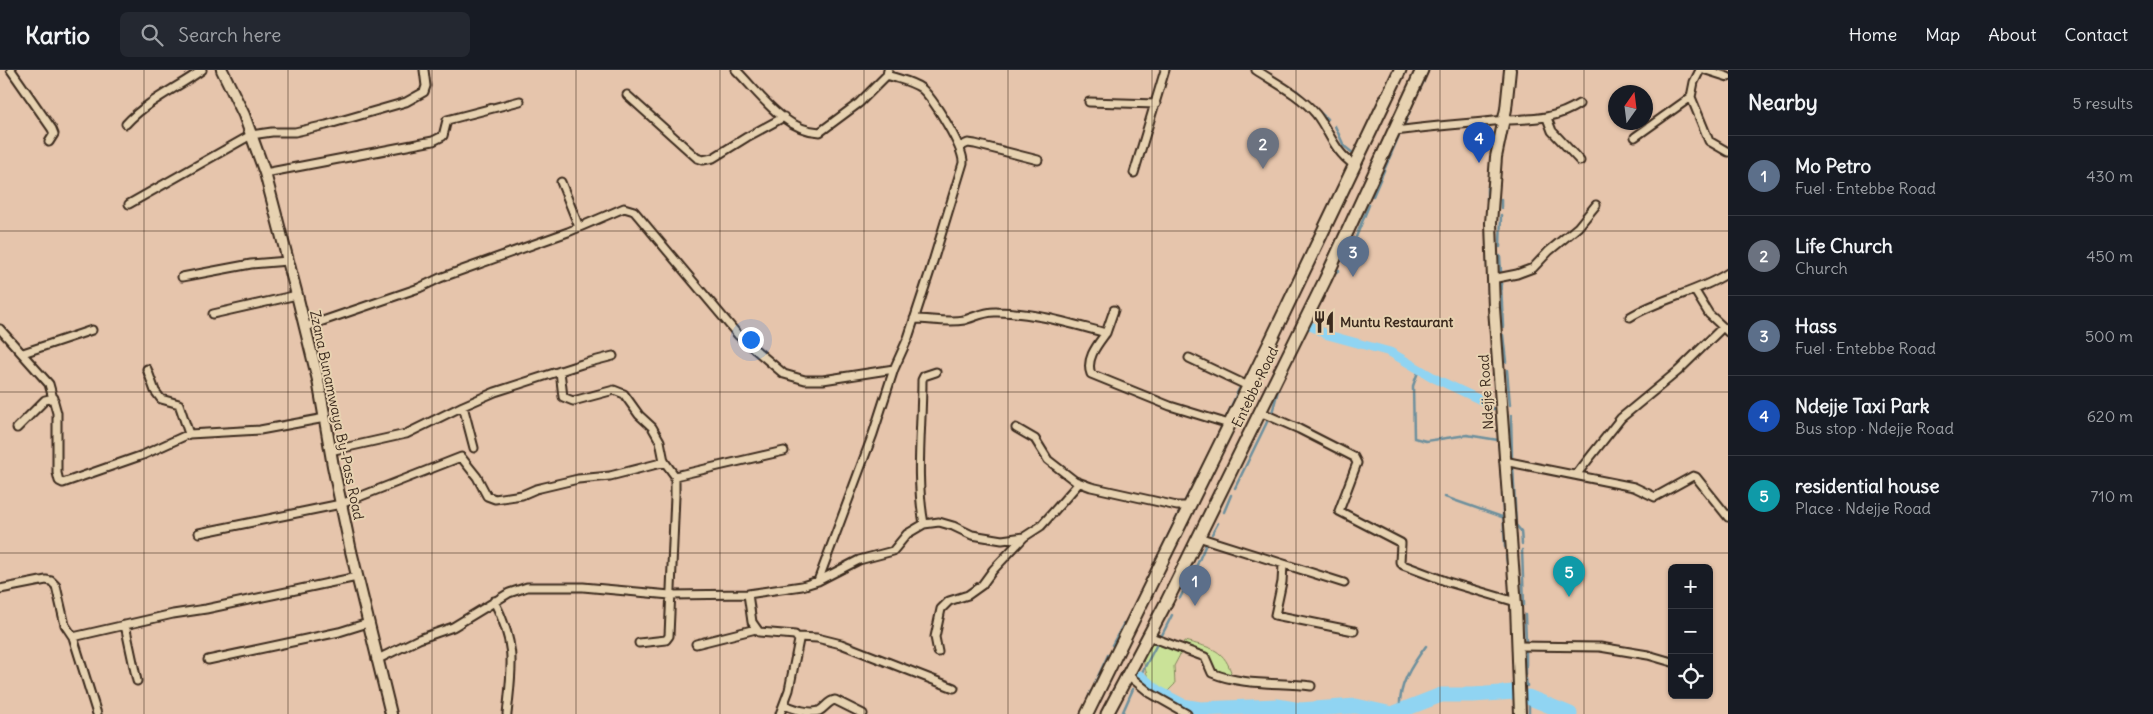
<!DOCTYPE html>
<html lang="en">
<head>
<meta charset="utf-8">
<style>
	body { margin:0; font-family:Delius,sans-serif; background:#242831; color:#f1f3f6 }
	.controls { position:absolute; right:15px; bottom:15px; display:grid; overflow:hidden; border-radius:8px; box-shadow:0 1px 4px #0004 }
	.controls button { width:45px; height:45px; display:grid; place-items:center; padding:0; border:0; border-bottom:1px solid #363941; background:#171b24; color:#f1f3f6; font:25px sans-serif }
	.compass { position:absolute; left:1608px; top:15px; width:45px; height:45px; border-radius:50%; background:#171b24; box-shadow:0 1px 4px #0004; rotate:14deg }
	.you { position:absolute; left:750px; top:269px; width:18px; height:18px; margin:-12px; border:4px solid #fff; border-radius:50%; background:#1a73e8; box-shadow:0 0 0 8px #1a73e833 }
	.badge { display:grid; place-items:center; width:32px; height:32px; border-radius:50%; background:#9f9995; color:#fff; font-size:16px; font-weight:700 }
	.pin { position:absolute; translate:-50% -41px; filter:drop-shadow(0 1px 2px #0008) }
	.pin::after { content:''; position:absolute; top:26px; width:18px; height:15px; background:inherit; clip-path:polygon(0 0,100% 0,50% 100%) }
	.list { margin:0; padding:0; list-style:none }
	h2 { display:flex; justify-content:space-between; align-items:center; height:65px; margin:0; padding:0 20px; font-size:21px }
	h2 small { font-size:16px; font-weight:400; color:#9ea1a6 }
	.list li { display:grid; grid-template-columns:32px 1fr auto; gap:15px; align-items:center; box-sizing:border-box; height:80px; padding:0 20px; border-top:1px solid #363941 }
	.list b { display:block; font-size:19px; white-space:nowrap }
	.list p { margin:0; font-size:16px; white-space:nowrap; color:#9ea1a6 }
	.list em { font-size:16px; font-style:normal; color:#9ea1a6 }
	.icon { flex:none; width:28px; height:28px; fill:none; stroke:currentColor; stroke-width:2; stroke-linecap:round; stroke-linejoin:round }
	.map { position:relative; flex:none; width:1728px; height:644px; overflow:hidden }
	header { display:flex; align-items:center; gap:30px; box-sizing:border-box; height:70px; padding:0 25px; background:#171b24; border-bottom:1px solid #363941 }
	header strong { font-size:24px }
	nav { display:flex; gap:28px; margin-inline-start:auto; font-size:18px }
	.search { width:350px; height:45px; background:#242831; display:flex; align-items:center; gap:12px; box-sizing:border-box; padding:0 18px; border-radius:8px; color:#9ea1a6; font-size:19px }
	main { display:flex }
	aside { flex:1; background:#171b24 }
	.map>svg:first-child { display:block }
</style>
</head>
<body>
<header>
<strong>Kartio</strong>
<div class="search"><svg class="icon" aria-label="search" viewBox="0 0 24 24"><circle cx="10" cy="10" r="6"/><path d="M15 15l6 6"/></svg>Search here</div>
<nav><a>Home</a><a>Map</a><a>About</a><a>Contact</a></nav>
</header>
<main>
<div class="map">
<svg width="1728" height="644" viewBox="0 0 1728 644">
	<rect width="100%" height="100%" fill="#e6c5ac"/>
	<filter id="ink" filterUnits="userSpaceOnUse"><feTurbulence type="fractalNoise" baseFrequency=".02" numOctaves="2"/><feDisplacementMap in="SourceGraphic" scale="10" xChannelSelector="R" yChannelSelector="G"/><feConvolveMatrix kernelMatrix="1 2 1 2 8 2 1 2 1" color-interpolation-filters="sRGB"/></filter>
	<g filter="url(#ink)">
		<!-- green -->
		<path fill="#cae298" stroke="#82865b" d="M 1153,566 L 1182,581 L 1174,596 L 1175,614 L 1165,624 C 1148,617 1146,602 1142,586 Z
			M 1184,571 C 1207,577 1223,577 1231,602 L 1227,606 L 1213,601 L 1207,586 L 1183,574 Z"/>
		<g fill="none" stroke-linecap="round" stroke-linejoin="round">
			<!-- stream -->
			<path stroke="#6e909d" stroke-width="2.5" d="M 1296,20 L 1327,49
				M 1418,23 L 1424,11
				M 1405,53 L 1414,31
				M 1335,56 L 1344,76 L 1354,84
				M 1373,126 L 1400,63
				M 1487,130 L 1487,118
				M 1501,138 L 1501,129
				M 1356,167 L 1369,135
				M 1500,177 L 1501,145
				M 1350,179 L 1352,175
				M 1487,186 L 1487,197
				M 1500,186 L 1501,202
				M 1332,205 L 1339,200
				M 1488,205 L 1488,227
				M 1501,213 L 1503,257
				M 1503,265 L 1506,292
				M 1419,299 L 1413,316 L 1414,368 L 1426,371 L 1467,365 L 1498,370 L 1500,387
				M 1507,300 L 1510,335
				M 1244,311 L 1253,295
				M 1485,332 L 1493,339 L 1498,337
				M 1272,343 L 1280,313
				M 1511,345 L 1512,387
				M 1225,350 L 1239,319
				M 1214,373 L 1221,358
				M 1500,394 L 1502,417
				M 1513,396 L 1516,455 L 1521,461 L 1522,474
				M 1235,418 L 1268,350
				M 1502,424 L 1505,477
				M 1445,427 L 1502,447
				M 1184,433 L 1210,381
				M 1224,442 L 1231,425
				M 1212,464 L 1218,453
				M 1161,480 L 1179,443
				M 1522,480 L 1524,535
				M 1506,486 L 1508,499
				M 1152,500 L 1156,490
				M 1193,504 L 1206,474
				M 1180,528 L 1183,522
				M 1525,545 L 1526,573
				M 1161,567 L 1172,545
				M 1112,575 L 1124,553
				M 1526,605 L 1526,581
				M 1139,608 L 1157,574
				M 1526,609 L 1527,616
				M 1095,613 L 1108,585
				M 1087,631 L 1091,621
				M 1400,641 C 1398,616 1411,596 1426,576
				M 1122,644 L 1133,619
				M 1529,644 L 1529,634"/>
			<!-- canal -->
			<path stroke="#90d4f2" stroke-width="9" d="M 1307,254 L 1328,265 L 1390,282 L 1436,309 L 1485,332"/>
			<!-- river -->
			<path stroke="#90d4f2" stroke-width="15" d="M 1139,608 L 1157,623 L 1182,636 L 1200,639 L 1277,636 L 1300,640 L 1356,636 L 1392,644 L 1441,625 L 1473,625 L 1514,622
				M 1528,627 L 1570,644"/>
			<defs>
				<path id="street" d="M 11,0 L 52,59 L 54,64 L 49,72
					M 736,0 C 759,23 784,61 820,62 L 859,33 L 887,5 L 888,0
					M 1256,0 C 1276,13 1300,25 1316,44 C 1329,61 1334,81 1353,94 L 1355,91
					M 1700,0 L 1694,12 L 1691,27 L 1709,71 L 1728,82
					M 1706,0 L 1728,7
					M 627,25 L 697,88 L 703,90 L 713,88 L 747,67 L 784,47
					M 1089,32 L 1156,34
					M 1547,48 L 1552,61 L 1580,91
					M 126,54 C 147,31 177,18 202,0
					M 1394,61 C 1427,57 1460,54 1494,51 C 1526,48 1551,52 1579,34
					M 1635,67 L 1691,27
					M 959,77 L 968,73 L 975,74 L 1038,90
					M 265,103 L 433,71 L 443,66 L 447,50 L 520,31
					M 1134,103 L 1165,0
					M 561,112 L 579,157
					M 129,134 L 251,65 L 272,62 L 295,62 L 326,55 L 406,32 L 424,22 L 426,16 L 424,0
					M 182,207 L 251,194 L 288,191
					M 1492,209 L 1517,204 L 1533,198 L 1549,181 L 1578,157 L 1596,135
					M 1695,221 L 1709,244 L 1723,257
					M 213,244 L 297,225
					M 1630,247 C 1660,228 1697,223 1728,203
					M 914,249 C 930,249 948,253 964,250 C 975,247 985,241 997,242 C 1034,242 1071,254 1106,263 L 1114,240
					M 305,257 L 419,218 L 440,208 L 568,162 L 624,138 L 634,141 L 738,265 L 784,304 L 805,310 L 823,310 L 894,299
					M 0,259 L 49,314 L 57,343 L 57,403 L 59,411 L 63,413 L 143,385 L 189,364 L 260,360 L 325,348
					M 1106,263 C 1098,274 1085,289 1091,304 L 1170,336 L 1229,354
					M 23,283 L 92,260
					M 1189,288 L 1248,316
					M 147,299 L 155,321 L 161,329 L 179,334 L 189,364
					M 560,301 L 563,327 L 573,331 L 614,320 L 624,324 L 639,345 L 652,357 L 660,371 L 664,391 L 675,406 L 675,426 L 669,566 L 666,570 L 639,573
					M 463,336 L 474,378
					M 1260,342 L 1299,359 L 1354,387 L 1357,393 L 1339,441 L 1401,473 L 1400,492 L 1403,495 L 1448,512 L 1516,532
					M 17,358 L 45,330 L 54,328
					M 1016,358 L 1035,369 L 1048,390 L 1075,411 L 1091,417 L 1177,436 L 1188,436
					M 330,381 L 406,364 L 463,336 L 495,322 L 582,294 L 613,286
					M 1504,391 L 1634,417 L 1655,427 L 1693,406 L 1696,407 L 1728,447
					M 1576,405 L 1621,348 L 1678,301 L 1723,257 L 1728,262
					M 675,406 L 784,381
					M 924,454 C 915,406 922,359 922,310 L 924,306 L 936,302
					M 199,463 L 341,434 L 461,387 L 477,407 L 487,426 L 495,429 L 522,425 L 536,419 L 578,409 L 610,406 L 665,392
					M 1198,467 L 1344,513
					M 1283,495 L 1282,512 L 1275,545 L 1354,561
					M 818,511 L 873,364 L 894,299 L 908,268 L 931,198 L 963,93 C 964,78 933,28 921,18 C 911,11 898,9 887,5
					M 0,519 L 46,510 L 51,511 L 56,516 L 65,555 L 73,567 L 173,544 L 206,539 L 357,507
					M 748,524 L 752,552 L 759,562 L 795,565 L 799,570 L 789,620 L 780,644
					M 494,531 C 517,576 512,596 507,644
					M 125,555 L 137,611
					M 1148,566 L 1205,587 L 1212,603 C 1243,616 1278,612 1311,616
					M 73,567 L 97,644
					M 798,567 L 817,568 L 841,574 L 954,618
					M 696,574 L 756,559
					M 1517,576 L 1600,577 L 1648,585 L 1672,592
					M 938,582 L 935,567 L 941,539 L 949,531 L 968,525 L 982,515 L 993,500 L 1024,467
					M 208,590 L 339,562 L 368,553
					M 376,590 L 419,569 L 453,557 L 509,523 L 527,517 L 583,517 L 670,525 L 748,524 L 802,516 L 818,511 L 859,490 L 893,481 L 907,464 L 924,454 L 939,452 L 953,456 L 972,465 L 1002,470 L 1024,467 L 1041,456 L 1079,413
					M 1128,605 L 1150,623 L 1187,644
					M 784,635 C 795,639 808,644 819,641 C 825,638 828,631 835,630 L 863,644"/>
				<path id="secondary" d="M 222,0 L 244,45 L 265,103 L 297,225 L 318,310 L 333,396 L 351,481 L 391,644
					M 1510,0 L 1506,39 L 1496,87 L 1491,153 L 1494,238 L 1516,536 L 1520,644"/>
				<path id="primary" d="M 1087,644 L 1272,268 L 1400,0
					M 1107,644 L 1167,531 L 1325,210 L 1422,0"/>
			</defs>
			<!-- street casing -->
			<use href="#street" stroke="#3b2a1e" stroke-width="11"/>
			<!-- secondary casing -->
			<use href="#secondary" stroke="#3b2a1e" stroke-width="14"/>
			<!-- primary casing -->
			<use href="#primary" stroke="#3b2a1e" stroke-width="15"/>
			<!-- street -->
			<use href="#street" stroke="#e7d2b1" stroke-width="7"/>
			<!-- secondary -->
			<use href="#secondary" stroke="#e7d2b1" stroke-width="10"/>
			<!-- primary -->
			<use href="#primary" stroke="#e7d2b1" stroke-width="11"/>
		</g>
	</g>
	<!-- grid -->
	<path fill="none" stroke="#3b2a1e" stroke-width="1" stroke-opacity="0.55" d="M 144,0 L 144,644M 288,0 L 288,644M 432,0 L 432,644M 576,0 L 576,644M 720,0 L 720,644M 864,0 L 864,644M 1008,0 L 1008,644M 1152,0 L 1152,644M 1296,0 L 1296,644M 1440,0 L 1440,644M 1584,0 L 1584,644M 0,161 L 1728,161M 0,322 L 1728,322M 0,483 L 1728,483"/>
	<!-- icons -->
	<defs>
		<symbol id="restaurant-bare" viewBox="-9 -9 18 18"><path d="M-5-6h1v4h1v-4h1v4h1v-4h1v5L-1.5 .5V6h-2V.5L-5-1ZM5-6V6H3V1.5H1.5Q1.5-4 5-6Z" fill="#3b2a1e" stroke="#e7d2b1" stroke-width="2.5" paint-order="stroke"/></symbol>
	</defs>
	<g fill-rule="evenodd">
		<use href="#restaurant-bare" x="1308" y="236" width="32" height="32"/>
	</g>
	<g text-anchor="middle" stroke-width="4" stroke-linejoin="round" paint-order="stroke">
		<!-- poi labels -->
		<g font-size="14" font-weight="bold" fill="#3b2a1e" stroke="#e7d2b1" text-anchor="start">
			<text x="1340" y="257">Muntu Restaurant</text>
		</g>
		<!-- street labels -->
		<g font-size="14" fill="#3b2a1e" stroke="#e7d2b1">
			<text transform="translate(1255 317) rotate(-64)" y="5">Entebbe Road</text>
			<text transform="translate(1486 322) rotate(-94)" y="5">Ndejje Road</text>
			<text transform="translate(337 345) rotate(78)" y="5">Zzana Bunamwaya By-Pass Road</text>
		</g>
	</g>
</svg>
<div class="controls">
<button>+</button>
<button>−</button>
<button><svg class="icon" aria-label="locate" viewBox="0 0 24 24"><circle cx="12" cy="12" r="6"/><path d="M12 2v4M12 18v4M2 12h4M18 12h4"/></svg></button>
</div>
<svg class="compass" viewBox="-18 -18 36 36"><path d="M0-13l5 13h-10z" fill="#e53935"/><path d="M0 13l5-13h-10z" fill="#9ea1a6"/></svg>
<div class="you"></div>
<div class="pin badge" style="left:1195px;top:536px;background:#5c6f8a">1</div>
<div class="pin badge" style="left:1263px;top:99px;background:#6b7280">2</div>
<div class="pin badge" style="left:1353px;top:207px;background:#5c6f8a">3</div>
<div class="pin badge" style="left:1479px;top:93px;background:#1a4fb4">4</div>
<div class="pin badge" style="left:1569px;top:527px;background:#0f9aa8">5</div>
</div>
<aside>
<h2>Nearby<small>5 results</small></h2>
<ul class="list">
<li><span class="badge" style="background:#5c6f8a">1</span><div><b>Mo Petro</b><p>Fuel · Entebbe Road</p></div><em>430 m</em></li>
<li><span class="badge" style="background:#6b7280">2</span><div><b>Life Church</b><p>Church</p></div><em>450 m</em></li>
<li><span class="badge" style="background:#5c6f8a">3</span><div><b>Hass</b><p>Fuel · Entebbe Road</p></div><em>500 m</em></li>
<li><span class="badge" style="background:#1a4fb4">4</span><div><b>Ndejje Taxi Park</b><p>Bus stop · Ndejje Road</p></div><em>620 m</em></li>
<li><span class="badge" style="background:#0f9aa8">5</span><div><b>residential house</b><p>Place · Ndejje Road</p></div><em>710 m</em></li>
</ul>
</aside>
</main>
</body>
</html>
